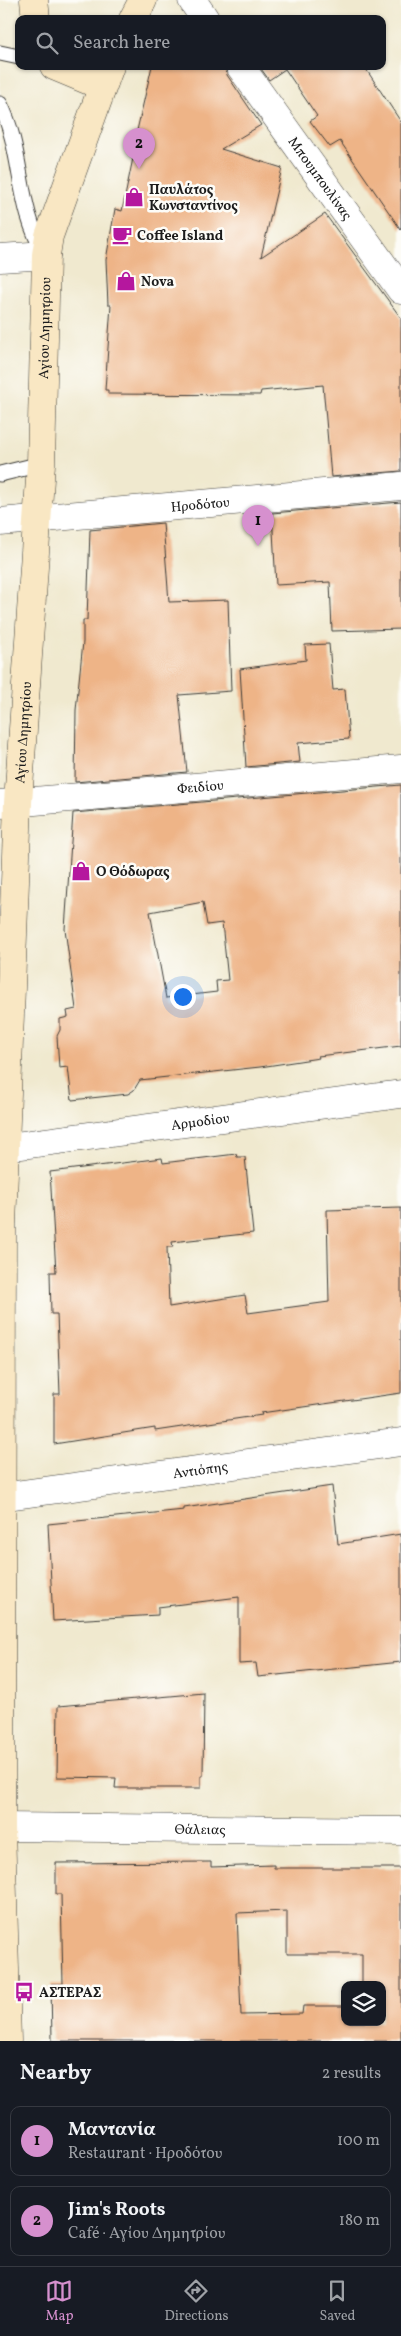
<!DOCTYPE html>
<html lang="en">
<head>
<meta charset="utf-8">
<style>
	body { margin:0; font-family:Vollkorn,serif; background:#20242c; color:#f1f3f6 }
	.controls { position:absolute; right:15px; bottom:15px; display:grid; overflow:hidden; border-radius:10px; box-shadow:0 1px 4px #0004 }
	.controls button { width:45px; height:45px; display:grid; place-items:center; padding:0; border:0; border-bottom:1px solid #363941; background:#171b24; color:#f1f3f6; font:25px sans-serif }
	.you { position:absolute; left:182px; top:996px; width:18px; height:18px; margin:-12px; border:4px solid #fff; border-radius:50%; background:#1a73e8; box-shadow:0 0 0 8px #1a73e833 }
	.badge { display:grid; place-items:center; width:32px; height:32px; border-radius:50%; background:#d690ce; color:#111; font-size:16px; font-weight:700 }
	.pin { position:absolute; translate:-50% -41px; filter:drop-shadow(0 1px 2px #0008) }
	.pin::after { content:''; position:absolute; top:26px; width:18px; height:15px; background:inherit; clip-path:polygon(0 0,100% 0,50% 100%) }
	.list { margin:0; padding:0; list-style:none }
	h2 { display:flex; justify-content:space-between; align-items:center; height:65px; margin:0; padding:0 20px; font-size:21px }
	h2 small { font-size:16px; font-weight:400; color:#9ea1a6 }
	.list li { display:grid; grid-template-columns:32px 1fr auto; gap:15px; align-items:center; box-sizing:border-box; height:70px; margin:0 10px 10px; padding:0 10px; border:1px solid #363941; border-radius:10px }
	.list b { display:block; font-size:19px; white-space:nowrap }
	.list p { margin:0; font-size:16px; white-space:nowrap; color:#9ea1a6 }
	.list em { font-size:16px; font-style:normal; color:#9ea1a6 }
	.icon { flex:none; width:28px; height:28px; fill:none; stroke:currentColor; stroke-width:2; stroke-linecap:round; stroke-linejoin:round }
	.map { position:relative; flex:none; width:401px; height:2041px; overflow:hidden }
	.search { position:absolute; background:#171b24; box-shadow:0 1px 4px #0004; left:15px; right:15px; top:15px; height:55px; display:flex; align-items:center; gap:12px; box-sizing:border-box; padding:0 18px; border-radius:10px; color:#9ea1a6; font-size:19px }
	.sheet { height:225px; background:#171b24 }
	nav { display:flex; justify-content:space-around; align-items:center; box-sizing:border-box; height:70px; border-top:1px solid #363941; background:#171b24; font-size:14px; color:#9ea1a6 }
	nav a { display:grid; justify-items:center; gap:2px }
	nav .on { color:#d690ce }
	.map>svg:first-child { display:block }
</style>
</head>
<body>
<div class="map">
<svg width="401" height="2041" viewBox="0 0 401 2041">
	<rect width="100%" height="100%" fill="#fdfcf7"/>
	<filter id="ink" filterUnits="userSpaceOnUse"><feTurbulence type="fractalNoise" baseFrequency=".02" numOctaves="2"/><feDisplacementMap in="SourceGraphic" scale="10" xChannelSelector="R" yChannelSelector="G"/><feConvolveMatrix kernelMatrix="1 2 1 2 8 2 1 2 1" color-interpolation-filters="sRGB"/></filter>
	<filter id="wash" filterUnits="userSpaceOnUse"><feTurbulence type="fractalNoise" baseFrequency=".0096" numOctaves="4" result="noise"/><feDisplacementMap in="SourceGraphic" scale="20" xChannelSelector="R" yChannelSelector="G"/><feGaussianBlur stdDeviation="1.12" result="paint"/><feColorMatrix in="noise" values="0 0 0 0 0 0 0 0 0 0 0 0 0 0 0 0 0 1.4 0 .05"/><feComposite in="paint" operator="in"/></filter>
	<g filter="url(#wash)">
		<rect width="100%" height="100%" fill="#f0e9cf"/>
		<g id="blocks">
			<!-- building -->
			<path fill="#eeb487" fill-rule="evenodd" d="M 152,66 L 225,66 L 227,75 L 261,125 L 221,149 L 282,168 L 261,257 L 325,214 L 401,318 L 401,471 L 331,477 L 323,385 L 261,391 L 260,395 L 108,394 L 108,390 L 105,390 L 111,305 L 108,305 L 106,260 L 115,209 L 122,211 L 137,139 L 135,139 Z
				M 259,66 L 364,66 L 401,122 L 401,230 L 340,141 L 330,147 L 310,121 L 317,116 L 285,69 L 269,80 Z
				M 401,502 L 401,629 L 332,631 L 330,582 L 276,585 L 272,513 Z
				M 163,523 L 169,602 L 228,600 L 231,691 L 179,695 L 187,772 L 75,782 L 76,710 L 83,642 L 83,620 L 87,620 L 90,530 Z
				M 329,644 L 333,690 L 345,689 L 349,739 L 298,743 L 300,762 L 246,767 L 240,669 L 306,660 L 305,645 Z
				M 401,785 L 401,1046 L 318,1056 L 319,1058 L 260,1067 L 140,1080 L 134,1090 L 128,1094 L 72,1100 L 68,1067 L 59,1068 L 57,1036 L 60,1030 L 60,1019 L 68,1017 L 67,1011 L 76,1009 L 65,929 L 73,813 ZM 203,902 L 207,925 L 222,923 L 228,980 L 216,981 L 217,992 L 166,998 L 150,912 Z
				M 236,1154 L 237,1157 L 245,1157 L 253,1233 L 172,1242 L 173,1247 L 167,1247 L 169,1307 L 245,1295 L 248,1313 L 329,1302 L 327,1210 L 401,1208 L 401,1393 L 261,1413 L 262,1415 L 155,1431 L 155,1428 L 54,1444 L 54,1394 L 60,1394 L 57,1314 L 51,1314 L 50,1272 L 56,1272 L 50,1172 L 162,1158 L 163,1163 Z
				M 332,1486 L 338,1544 L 401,1534 L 401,1662 L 258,1677 L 256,1663 L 239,1664 L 239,1597 L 158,1607 L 158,1615 L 53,1621 L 48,1524 L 184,1510 L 184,1508 Z
				M 204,1693 L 203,1776 L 201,1776 L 201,1788 L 115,1788 L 116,1778 L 57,1777 L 58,1706 Z
				M 211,1862 L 211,1867 L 274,1865 L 274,1868 L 401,1868 L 401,2041 L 52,2041 L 51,1984 L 63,1984 L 61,1894 L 56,1894 L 56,1863 ZM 287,1911 L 287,1954 L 362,1954 L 362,1985 L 382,1985 L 382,2022 L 345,2022 L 345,2006 L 303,2006 L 302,2014 L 241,2015 L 237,1913 Z"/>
		</g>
	</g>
	<g filter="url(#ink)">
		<use href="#blocks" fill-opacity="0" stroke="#3c3b37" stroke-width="1"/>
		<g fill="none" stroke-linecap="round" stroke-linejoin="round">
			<defs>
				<path id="lane" d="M 0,53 L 19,57
					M 0,104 C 24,151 16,208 45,253
					M 0,474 L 41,464"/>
				<g id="street">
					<path d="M 192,0 L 205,19"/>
					<path id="s1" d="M 240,66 L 401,290"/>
					<path d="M 0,258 L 46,255"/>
					<path id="s2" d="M 0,522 L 401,486"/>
					<path id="s3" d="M 0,804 L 401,769"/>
					<path id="s4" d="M 0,1148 L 401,1094"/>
					<path id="s5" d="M 0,1497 L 401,1442"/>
					<path id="s6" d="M 0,1827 L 401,1831"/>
				</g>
				<g id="secondary">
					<path d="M 34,0 L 36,19"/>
					<path d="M 133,19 L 143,0"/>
					<path d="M 54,66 L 102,86"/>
					<path id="s7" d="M 7,2041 L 1,1827 L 2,1225 L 18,803 L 41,464 L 46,255 L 49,236 L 110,66"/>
				</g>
			</defs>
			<!-- lane casing -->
			<use href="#lane" stroke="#3c3b37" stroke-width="17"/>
			<!-- street casing -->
			<use href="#street" stroke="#3c3b37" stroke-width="29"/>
			<!-- secondary casing -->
			<use href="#secondary" stroke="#3c3b37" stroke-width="29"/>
			<!-- lane -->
			<use href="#lane" stroke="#fff" stroke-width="15"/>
			<!-- street -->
			<use href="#street" stroke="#fff" stroke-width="28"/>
			<!-- secondary -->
			<use href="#secondary" stroke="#f9e7c3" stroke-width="28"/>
		</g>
	</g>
	<!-- icons -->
	<defs>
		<symbol id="shop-bare" viewBox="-9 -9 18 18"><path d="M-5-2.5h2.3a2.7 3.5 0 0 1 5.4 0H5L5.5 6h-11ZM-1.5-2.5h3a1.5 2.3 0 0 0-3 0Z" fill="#b5179e" stroke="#fdfcf7" stroke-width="2.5" paint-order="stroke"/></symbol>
		<symbol id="cafe-bare" viewBox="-9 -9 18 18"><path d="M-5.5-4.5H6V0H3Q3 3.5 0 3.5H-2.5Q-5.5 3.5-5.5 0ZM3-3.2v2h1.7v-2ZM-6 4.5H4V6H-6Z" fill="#b5179e" stroke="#fdfcf7" stroke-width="2.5" paint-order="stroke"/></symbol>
		<symbol id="bus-bare" viewBox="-9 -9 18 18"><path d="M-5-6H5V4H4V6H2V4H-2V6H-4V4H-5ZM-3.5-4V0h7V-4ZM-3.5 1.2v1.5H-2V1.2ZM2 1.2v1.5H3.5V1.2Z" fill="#b5179e" stroke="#fdfcf7" stroke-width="2.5" paint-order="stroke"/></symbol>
	</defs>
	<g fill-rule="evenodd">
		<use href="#shop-bare" x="120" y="183" width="28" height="28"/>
		<use href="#cafe-bare" x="108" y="221" width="28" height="28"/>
		<use href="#shop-bare" x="112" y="267" width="28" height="28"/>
		<use href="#shop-bare" x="67" y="857" width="28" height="28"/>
		<use href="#bus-bare" x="10" y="1978" width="28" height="28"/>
	</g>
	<g text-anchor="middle" stroke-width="5" stroke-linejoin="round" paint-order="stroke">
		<!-- street labels -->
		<g font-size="14" fill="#1c1c1c" stroke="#fdfcf7">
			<text dy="5" stroke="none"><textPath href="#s1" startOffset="138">Μπουμπουλίνας</textPath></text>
			<text dy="5" stroke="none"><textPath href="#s7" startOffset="1714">Αγίου Δημητρίου</textPath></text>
			<text dy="5" stroke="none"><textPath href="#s2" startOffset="201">Ηροδότου</textPath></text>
			<text dy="5" stroke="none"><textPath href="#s7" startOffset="1309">Αγίου Δημητρίου</textPath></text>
			<text dy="5" stroke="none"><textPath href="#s3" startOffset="201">Φειδίου</textPath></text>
			<text dy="5" stroke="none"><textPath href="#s4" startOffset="202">Αρμοδίου</textPath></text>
			<text dy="5" stroke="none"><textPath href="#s5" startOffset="202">Αντιόπης</textPath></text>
			<text dy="5" stroke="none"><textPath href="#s6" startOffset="200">Θάλειας</textPath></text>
		</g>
		<!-- poi labels -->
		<g font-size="14" font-weight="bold" fill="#1c1c1c" stroke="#fdfcf7" text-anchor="start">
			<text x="149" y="194">Παυλάτος<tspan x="149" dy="16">Κωνσταντίνος</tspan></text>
			<text x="137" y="240">Coffee Island</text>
			<text x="141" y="286">Nova</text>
			<text x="96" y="876">Ο Θόδωρας</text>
			<text x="39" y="1997">ΑΣΤΕΡΑΣ</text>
		</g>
	</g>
</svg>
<div class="controls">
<button><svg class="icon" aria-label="layers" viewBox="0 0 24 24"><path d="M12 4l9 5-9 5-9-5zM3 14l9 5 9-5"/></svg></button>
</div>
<div class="you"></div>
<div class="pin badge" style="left:258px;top:546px">1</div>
<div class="pin badge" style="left:139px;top:169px">2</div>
<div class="search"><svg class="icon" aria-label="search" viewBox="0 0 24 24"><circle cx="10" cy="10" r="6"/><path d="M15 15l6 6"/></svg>Search here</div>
</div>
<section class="sheet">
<h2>Nearby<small>2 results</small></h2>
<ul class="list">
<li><span class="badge">1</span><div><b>Μαντανία</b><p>Restaurant · Ηροδότου</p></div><em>100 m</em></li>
<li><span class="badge">2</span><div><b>Jim's Roots</b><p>Café · Αγίου Δημητρίου</p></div><em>180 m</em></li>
</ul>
</section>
<nav>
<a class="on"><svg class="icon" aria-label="map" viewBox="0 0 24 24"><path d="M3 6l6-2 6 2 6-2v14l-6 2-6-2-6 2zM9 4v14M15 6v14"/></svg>Map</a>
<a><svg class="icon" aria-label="directions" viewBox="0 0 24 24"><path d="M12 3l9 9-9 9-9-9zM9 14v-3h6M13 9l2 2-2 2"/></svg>Directions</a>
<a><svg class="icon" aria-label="saved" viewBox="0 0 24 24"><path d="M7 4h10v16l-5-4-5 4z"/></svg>Saved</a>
</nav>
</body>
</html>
